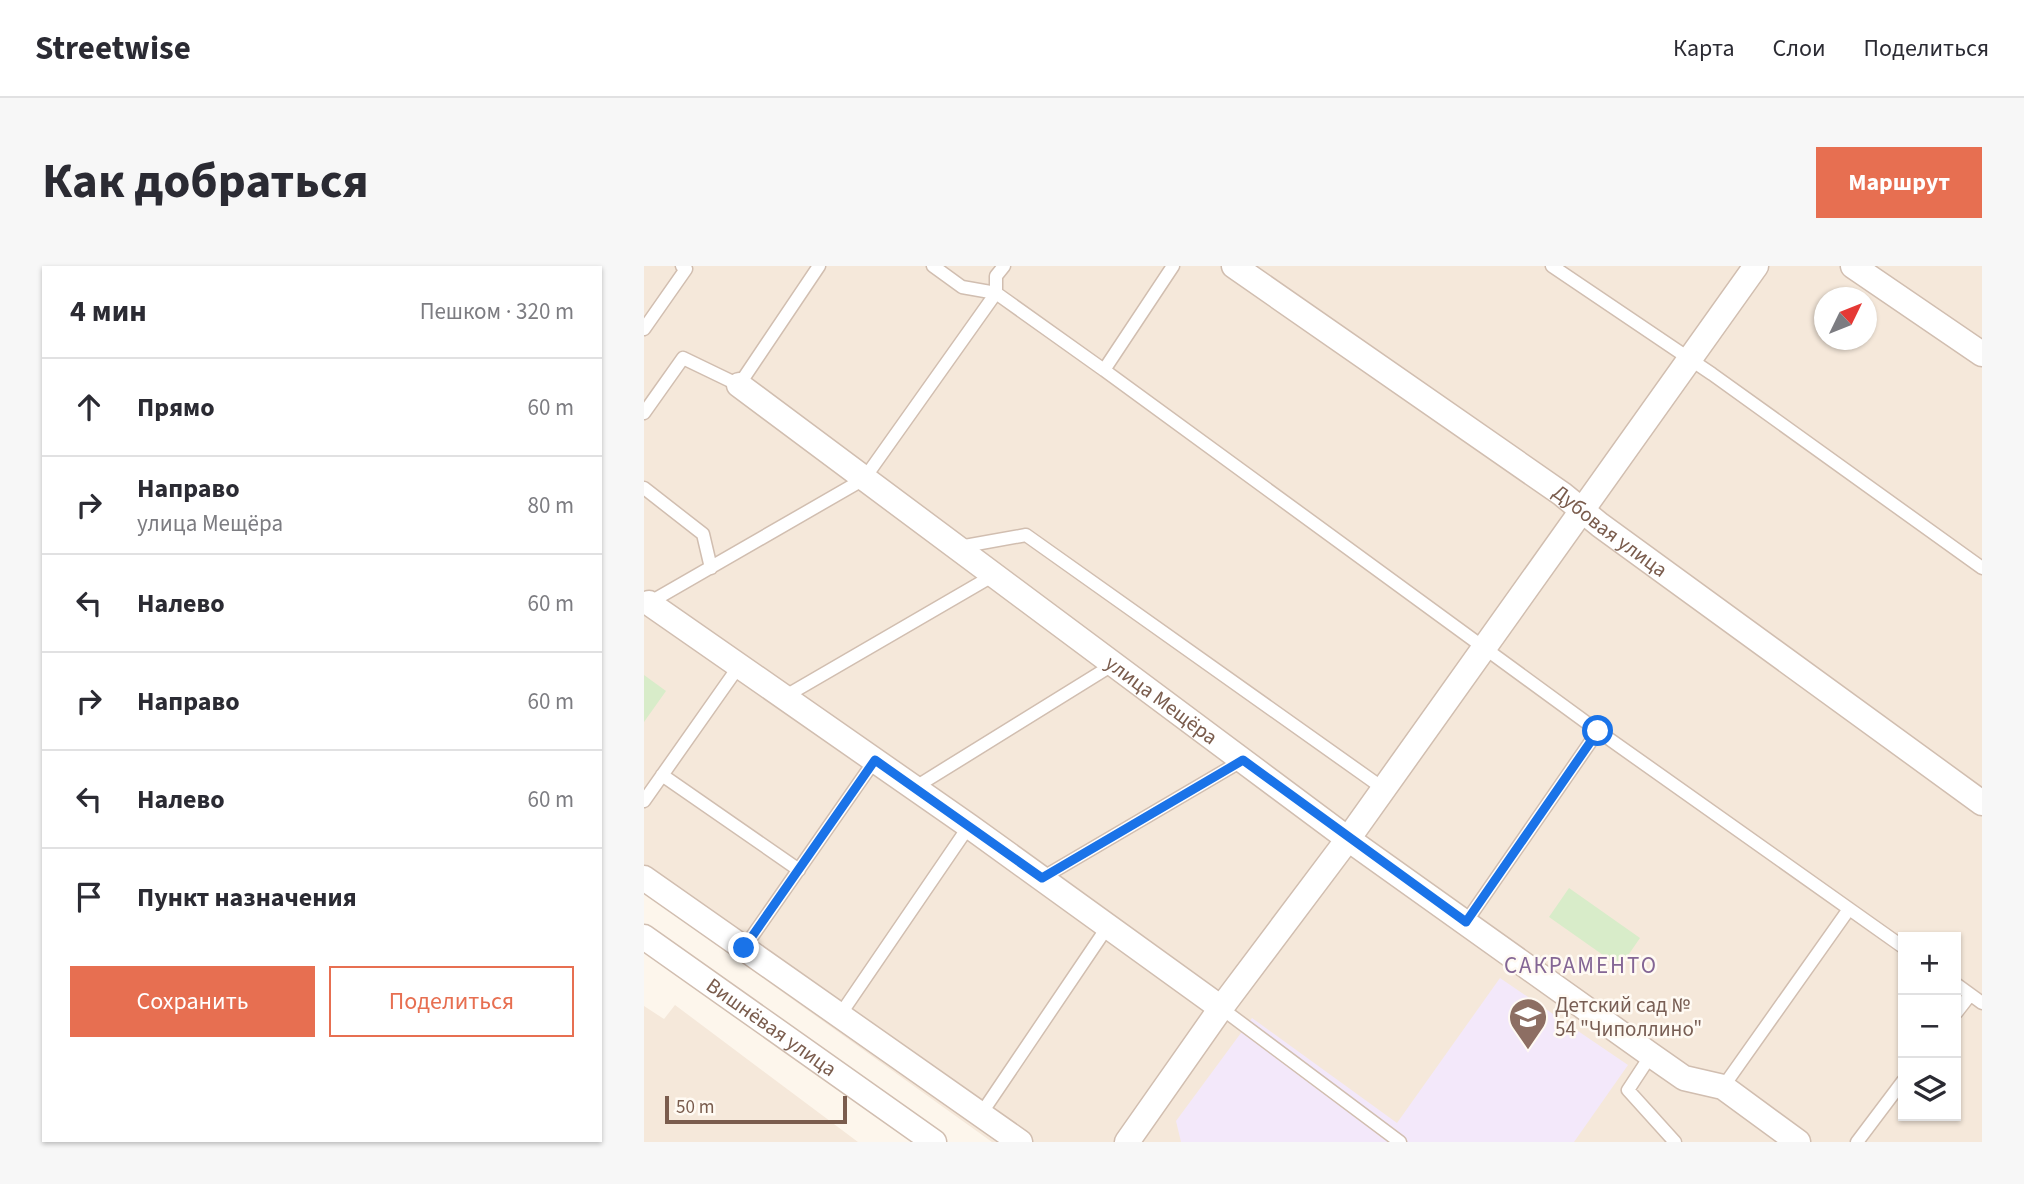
<!DOCTYPE html>
<html lang="ru">
<head>
<meta charset="utf-8">
<style>
	body { margin:0; font-family:"Source Sans 3",sans-serif; background:#f7f7f7; color:#2b2b33 }
	.controls { position:absolute; right:21px; bottom:21px; display:grid; overflow:hidden; border-radius:0px; box-shadow:0 2px 5px #0004 }
	.controls button { width:63px; height:63px; display:grid; place-items:center; padding:0; border:0; border-bottom:2px solid #e1e1e2; background:#fff; color:#2b2b33; font:35px sans-serif }
	.compass { position:absolute; left:1170px; top:21px; width:63px; height:63px; border-radius:50%; background:#fff; box-shadow:0 2px 5px #0004; rotate:47deg }
	.scale { position:absolute; left:21px; bottom:18px; width:182px; box-sizing:border-box; padding-left:7px; border:4px solid #7a5c4d; border-top:0; font-size:19px; line-height:24px; white-space:nowrap; color:#7a5c4d; -webkit-text-stroke:5px #fffaf3; paint-order:stroke }
	.stop { position:absolute; width:21px; height:21px; margin:-16px; border:5px solid #1a73e8; border-radius:50%; background:#fff }
	.stop.end { background:#1a73e8; border-color:#fff; box-shadow:0 2px 7px #0008 }
	.list { margin:0; padding:0; list-style:none }
	h2 { display:flex; justify-content:space-between; align-items:center; height:91px; margin:0; padding:0 28px; font-size:30px }
	h2 small { font-size:23px; font-weight:400; color:#7c7c81 }
	.list li { display:grid; grid-template-columns:46px 1fr auto; gap:21px; align-items:center; box-sizing:border-box; height:98px; padding:0 28px; border-top:2px solid #e1e1e2 }
	.list b { display:block; font-size:26px; white-space:nowrap }
	.list p { margin:0; font-size:23px; white-space:nowrap; color:#7c7c81 }
	.list em { font-size:23px; font-style:normal; color:#7c7c81 }
	.actions { display:flex; gap:14px; padding:21px 28px }
	.actions a { flex:1; padding:16px 0; border:2px solid #e76f51; border-radius:0px; text-align:center; font-size:24px; color:#e76f51 }
	.actions .main { background:#e76f51; color:#fff }
	.icon { flex:none; width:38px; height:38px; fill:none; stroke:currentColor; stroke-width:2; stroke-linecap:round; stroke-linejoin:round }
	.map { position:relative; flex:none; width:1338px; height:876px; overflow:hidden; border-radius:0px }
	header { display:flex; align-items:center; gap:42px; box-sizing:border-box; height:98px; padding:0 35px; background:#fff; border-bottom:2px solid #e1e1e2 }
	header strong { font-size:33px }
	nav { display:flex; gap:38px; margin-inline-start:auto; font-size:24px }
	.intro { display:flex; align-items:center; justify-content:space-between; box-sizing:border-box; height:168px; padding:0 42px }
	h1 { margin:0; font-size:49px }
	.button { padding:18px 32px; border-radius:0px; background:#e76f51; color:#fff; font-size:24px; font-weight:700 }
	main { display:flex; gap:42px; padding:0 42px }
	aside { flex:1; background:#fff; border-radius:0px; box-shadow:0 2px 5px #0004 }
	.map>svg:first-child { display:block }
</style>
</head>
<body>
<header>
<strong>Streetwise</strong>
<nav><a>Карта</a><a>Слои</a><a>Поделиться</a></nav>
</header>
<div class="intro"><h1>Как добраться</h1><a class="button">Маршрут</a></div>
<main>
<aside>
<h2>4 мин<small>Пешком · 320 m</small></h2>
<ul class="list">
<li><svg class="icon" aria-label="ahead" viewBox="0 0 24 24"><path d="M12 20V5M6 11l6-6 6 6"/></svg><div><b>Прямо</b></div><em>60 m</em></li>
<li><svg class="icon" aria-label="right" viewBox="0 0 24 24"><path d="M7 20v-9h11M14 6l5 5-5 5"/></svg><div><b>Направо</b><p>улица Мещёра</p></div><em>80 m</em></li>
<li><svg class="icon" aria-label="left" viewBox="0 0 24 24"><path d="M17 20v-9H6M10 6l-5 5 5 5"/></svg><div><b>Налево</b></div><em>60 m</em></li>
<li><svg class="icon" aria-label="right" viewBox="0 0 24 24"><path d="M7 20v-9h11M14 6l5 5-5 5"/></svg><div><b>Направо</b></div><em>60 m</em></li>
<li><svg class="icon" aria-label="left" viewBox="0 0 24 24"><path d="M17 20v-9H6M10 6l-5 5 5 5"/></svg><div><b>Налево</b></div><em>60 m</em></li>
<li><svg class="icon" aria-label="arrive" viewBox="0 0 24 24"><path d="M6 21V4h12l-3 4 3 4H6"/></svg><div><b>Пункт назначения</b></div></li>
</ul>
<div class="actions"><a class="main">Сохранить</a><a>Поделиться</a></div>
</aside>
<div class="map">
<svg width="1338" height="876" viewBox="0 0 1338 876">
	<rect width="100%" height="100%" fill="#fdf6ec"/>
	<!-- residential -->
	<path fill="#f5e8da" fill-rule="evenodd" d="M 0,0 L 1338,0 L 1338,876 L 348,876 L 0,627 ZM 1181,32 L 1223,32 L 1223,74 L 1181,74 ZM 1259,671 L 1312,671 L 1312,850 L 1259,850 Z
		M 31,739 L 214,876 L 0,876 L 0,740 L 20,753 Z"/>
	<!-- education -->
	<path fill="#f3e8fa" d="M 856,712 L 984,799 L 930,876 L 537,876 L 532,855 L 608,752 L 753,857 Z"/>
	<!-- garden -->
	<path fill="#d8ecc9" d="M 0,409 L 22,425 L 0,456 Z
		M 925,622 L 996,672 L 976,701 L 905,651 Z"/>
	<g fill="none" stroke-linecap="round" stroke-linejoin="round">
		<defs>
			<path id="service" d="M 289,0 L 318,21 L 352,27 L 352,10 L 360,0
				M 529,0 L 460,104 L 954,465 L 1259,681
				M 908,0 L 1068,108 L 1338,302
				M 0,63 L 42,3 L 38,0
				M 0,147 L 39,92 L 95,119 L 175,0
				M 0,222 L 59,268 L 67,302
				M 315,281 L 382,269 L 740,523
				M 3,338 L 220,213 L 352,27 L 460,104
				M 140,431 L 350,309
				M 18,509 L 155,604
				M 270,522 L 470,398
				M 0,535 L 95,400
				M 398,612 L 599,494
				M 822,656 L 954,465
				M 100,682 L 231,494
				M 1312,718 L 1338,737
				M 577,742 L 756,876
				M 1312,747 L 1326,729
				M 196,749 L 325,560
				M 1007,789 L 984,824 L 1031,876
				M 1079,821 L 1205,643
				M 337,848 L 464,660
				M 1213,876 L 1259,815"/>
			<g id="minor">
				<path id="s1" d="M 590,0 L 918,228 L 956,259 L 1338,537"/>
				<path d="M 1209,0 L 1338,88"/>
				<path id="s2" d="M 95,119 L 704,573 L 1007,789 L 1040,812 L 1079,821 L 1154,876"/>
				<path d="M 5,337 L 325,560 L 577,742"/>
				<path d="M 0,612 L 376,876"/>
				<path id="s3" d="M 0,671 L 290,876"/>
				<path d="M 483,876 L 577,742 L 704,573 L 1112,0"/>
			</g>
		</defs>
		<!-- service casing -->
		<use href="#service" stroke="#d1beb0" stroke-width="15"/>
		<!-- minor casing -->
		<use href="#minor" stroke="#d1beb0" stroke-width="27"/>
		<!-- service -->
		<use href="#service" stroke="#fff" stroke-width="12"/>
		<!-- minor -->
		<use href="#minor" stroke="#fff" stroke-width="24"/>
	</g>
	<g fill="none" stroke-linecap="round" stroke-linejoin="round">
		<!-- route -->
		<path stroke="#1a73e8" stroke-width="9" d="M 100,682 L 231,494 L 398,612 L 599,494 L 822,656 L 954,465"/>
	</g>
	<!-- icons -->
	<defs>
		<symbol id="school-pin" viewBox="-11 -11 22 30"><path d="M0 17L-7.5 6A9.5 9.5 0 1 1 7.5 6Z" fill="#8d6e63" stroke="#fffaf3"/><path d="M0-5L7-2L0 1L-7-2ZM-4 1L0 2.5L4 1V4Q0 6-4 4Z" fill="#fff"/></symbol>
	</defs>
	<g fill-rule="evenodd">
		<use href="#school-pin" x="862" y="729" width="44" height="60"/>
	</g>
	<g text-anchor="middle" stroke-width="5" stroke-linejoin="round" paint-order="stroke">
		<!-- street labels -->
		<g font-size="21" fill="#7a5c4d" stroke="#fffaf3">
			<text dy="7" stroke="none"><textPath href="#s1" startOffset="460">Дубовая улица</textPath></text>
			<text dy="7" stroke="none"><textPath href="#s2" startOffset="527">улица Мещёра</textPath></text>
			<text dy="7" stroke="none"><textPath href="#s3" startOffset="156">Вишнёвая улица</textPath></text>
		</g>
		<!-- education labels -->
		<g font-size="21" fill="#785e54" stroke="#fffaf3" text-anchor="start">
			<text x="911" y="746">Детский сад №<tspan x="911" dy="24">54 "Чиполлино"</tspan></text>
		</g>
		<!-- neighbourhood labels -->
		<g font-size="23" letter-spacing="2" fill="#846695" stroke="#fffaf3">
			<text x="937" y="707">САКРАМЕНТО</text>
		</g>
	</g>
</svg>
<div class="controls">
<button>+</button>
<button>−</button>
<button><svg class="icon" aria-label="layers" viewBox="0 0 24 24"><path d="M12 4l9 5-9 5-9-5zM3 14l9 5 9-5"/></svg></button>
</div>
<svg class="compass" viewBox="-18 -18 36 36"><path d="M0-13l5 13h-10z" fill="#e53935"/><path d="M0 13l5-13h-10z" fill="#7c7c81"/></svg>
<div class="scale">50 m</div>
<div class="stop" style="left:954px;top:465px"></div>
<div class="stop end" style="left:100px;top:682px"></div>
</div>
</main>
</body>
</html>
